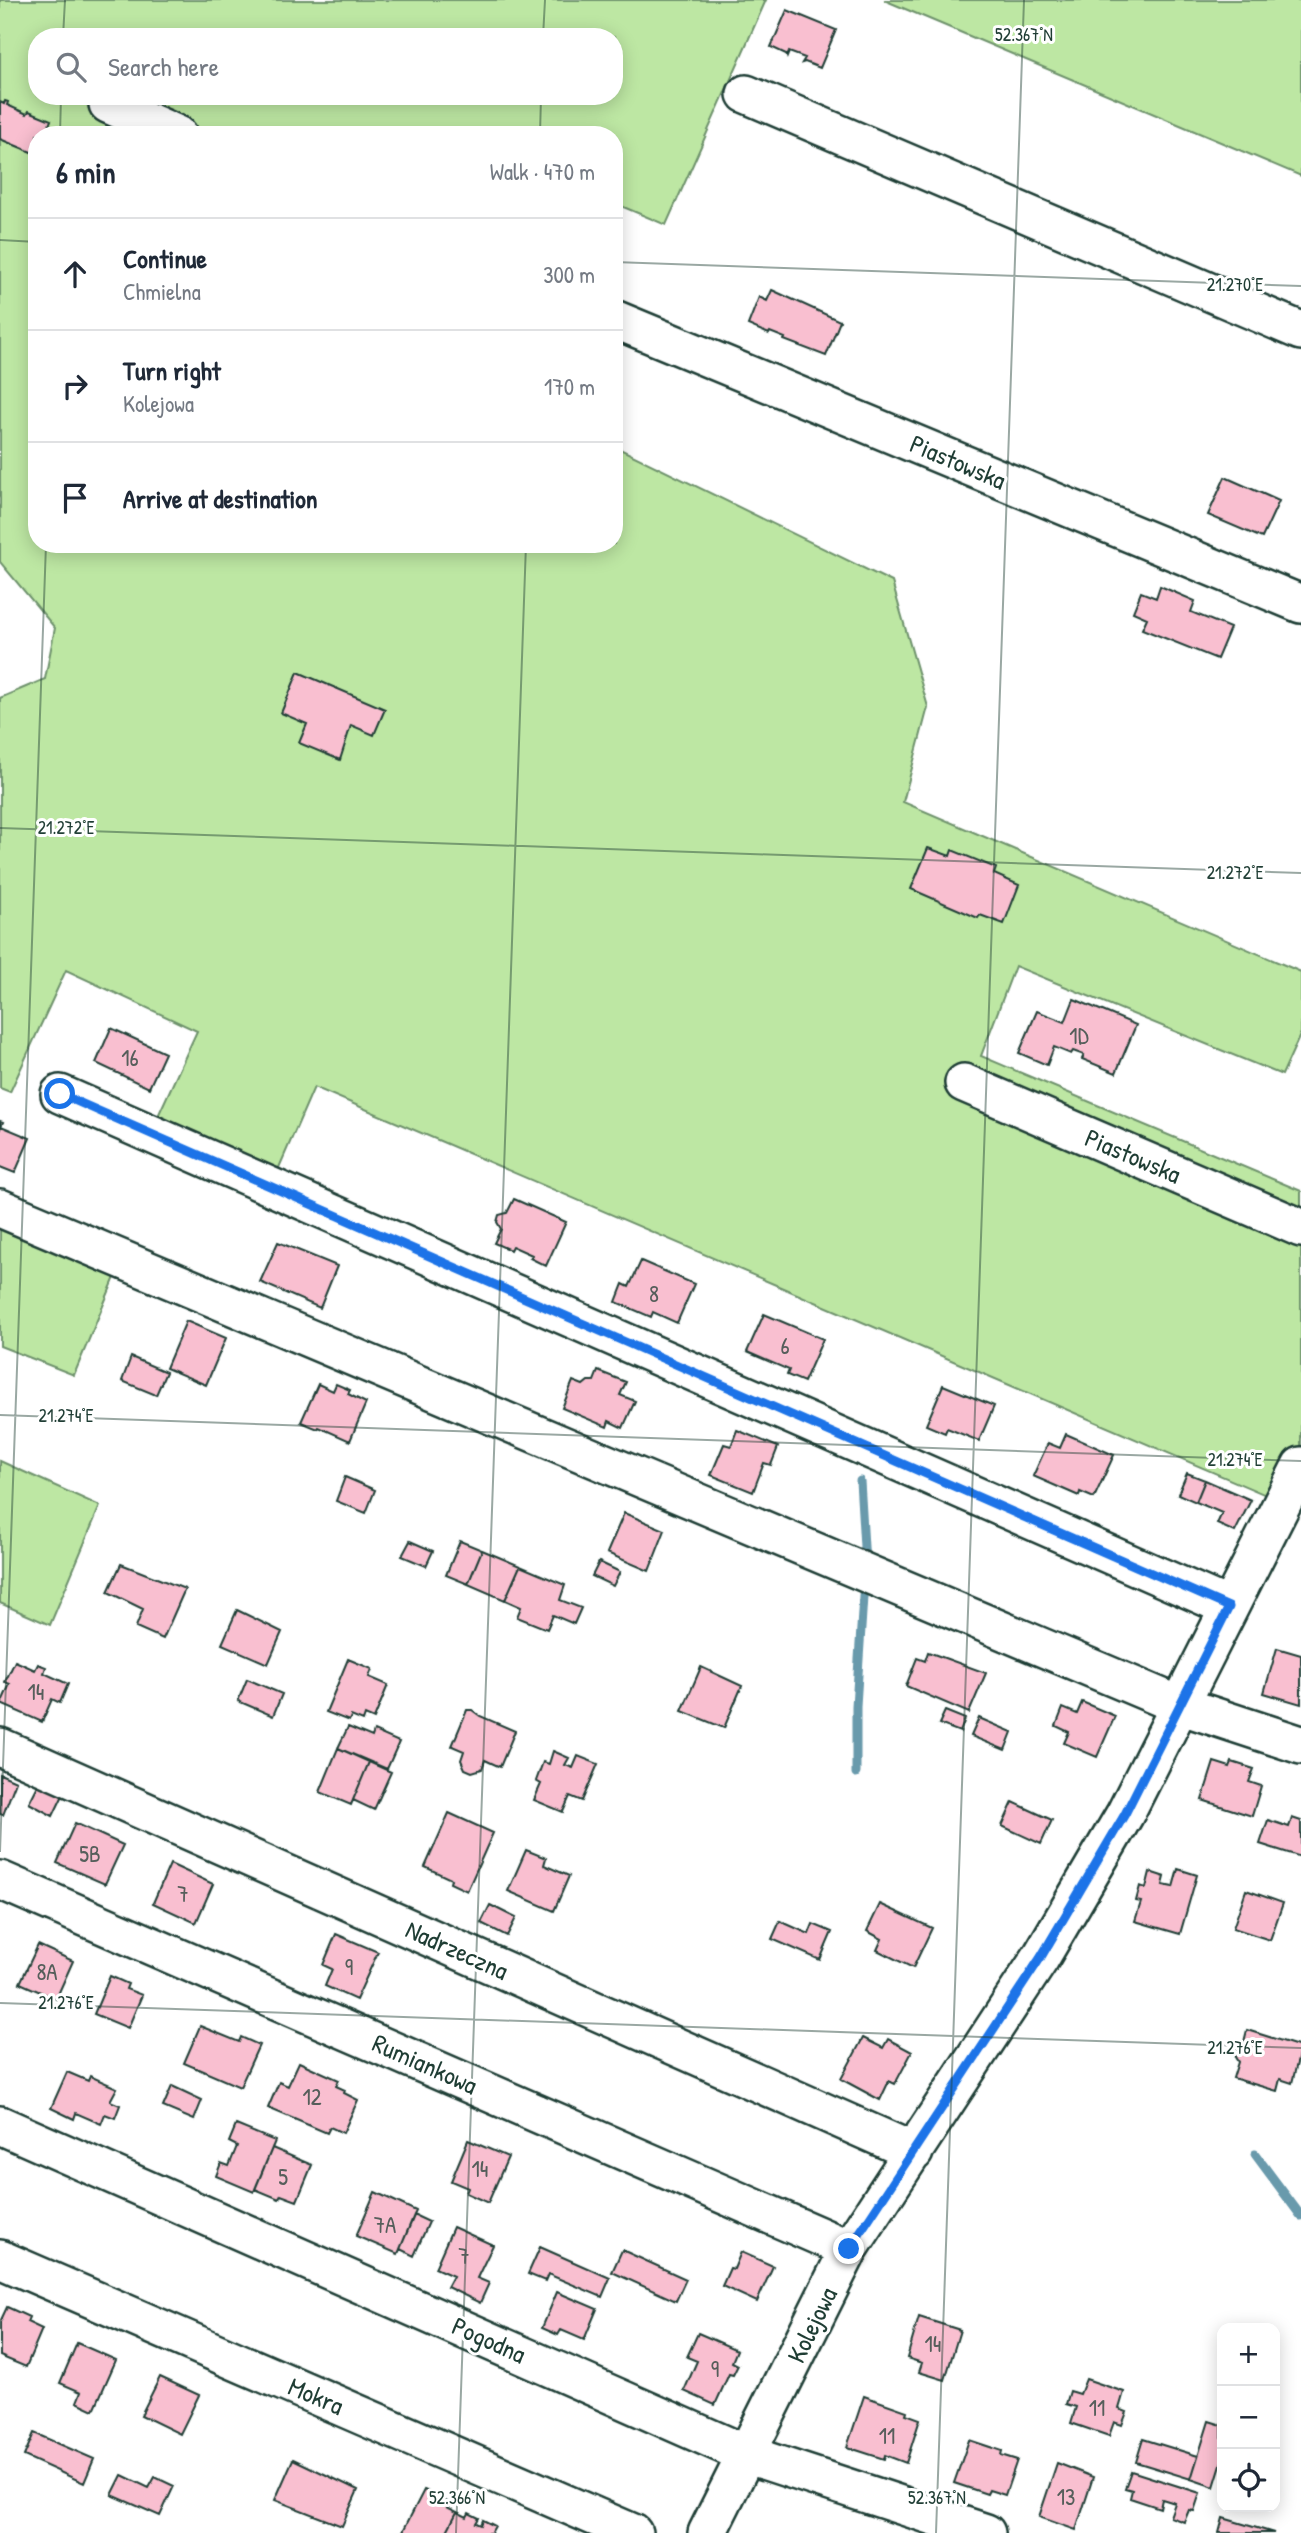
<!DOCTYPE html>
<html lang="en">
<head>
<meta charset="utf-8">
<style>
	body { margin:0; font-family:"Patrick Hand",sans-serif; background:#f2f2f3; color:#1f2937 }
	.controls { position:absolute; right:21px; bottom:21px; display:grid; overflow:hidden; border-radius:14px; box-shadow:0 4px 18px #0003 }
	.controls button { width:63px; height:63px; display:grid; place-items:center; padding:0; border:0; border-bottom:2px solid #e0e1e3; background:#fff; color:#1f2937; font:35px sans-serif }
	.stop { position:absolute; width:21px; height:21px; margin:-16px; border:5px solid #1a73e8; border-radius:50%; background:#fff }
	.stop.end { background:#1a73e8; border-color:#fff; box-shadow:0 2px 7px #0008 }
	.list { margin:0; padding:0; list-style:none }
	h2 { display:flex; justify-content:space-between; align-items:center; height:91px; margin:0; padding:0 28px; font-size:30px }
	h2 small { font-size:23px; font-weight:400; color:#747a83 }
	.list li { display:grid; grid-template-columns:46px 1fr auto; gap:21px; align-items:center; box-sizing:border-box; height:112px; padding:0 28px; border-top:2px solid #e0e1e3 }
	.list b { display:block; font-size:26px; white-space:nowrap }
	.list p { margin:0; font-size:23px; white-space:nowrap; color:#747a83 }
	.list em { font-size:23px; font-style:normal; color:#747a83 }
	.icon { flex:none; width:38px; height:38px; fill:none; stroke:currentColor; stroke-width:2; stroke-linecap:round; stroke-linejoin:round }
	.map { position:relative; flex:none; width:1301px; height:2533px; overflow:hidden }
	.search { position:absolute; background:#fff; box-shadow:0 4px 18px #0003; left:28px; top:28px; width:595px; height:77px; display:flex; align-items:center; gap:18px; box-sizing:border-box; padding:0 24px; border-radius:28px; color:#747a83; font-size:26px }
	.panel { position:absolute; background:#fff; box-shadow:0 4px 18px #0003; left:28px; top:126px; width:595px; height:427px; border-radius:28px }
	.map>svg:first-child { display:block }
</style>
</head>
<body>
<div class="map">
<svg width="1301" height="2533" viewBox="0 0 1301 2533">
	<rect width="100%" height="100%" fill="#fff"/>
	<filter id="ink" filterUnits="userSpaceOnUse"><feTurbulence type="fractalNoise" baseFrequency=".0143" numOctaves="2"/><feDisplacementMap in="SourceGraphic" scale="14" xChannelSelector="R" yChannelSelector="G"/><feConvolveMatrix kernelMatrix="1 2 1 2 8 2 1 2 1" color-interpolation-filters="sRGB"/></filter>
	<g filter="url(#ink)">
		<!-- green -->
		<path fill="#bde7a3" stroke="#6e926c" stroke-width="2" fill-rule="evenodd" d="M 0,0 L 766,0 L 666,225 L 614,203 L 614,135 L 37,135 L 37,544 L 614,544 L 614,446 L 892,582 L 928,707 L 903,802 L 1301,972 L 1301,1033 L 1282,1075 L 1015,966 L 981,1056 L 1301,1191 L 1301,1510 L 314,1087 L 275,1177 L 153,1127 L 197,1031 L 66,970 L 10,1092 L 0,1088 L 0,698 L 45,679 L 55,628 L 0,562 ZM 37,37 L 614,37 L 614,96 L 37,96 Z
			M 884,0 L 1301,0 L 1301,176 Z
			M 0,1212 L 121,1263 L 74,1375 L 0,1346 Z
			M 0,1461 L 100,1506 L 50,1625 L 0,1603 Z"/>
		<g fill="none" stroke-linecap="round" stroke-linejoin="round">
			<!-- stream -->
			<path stroke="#699aac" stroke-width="9" d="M 860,1481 L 865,1563
				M 856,1773 L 856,1706 L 864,1581
				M 1255,2154 L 1301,2216"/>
		</g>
		<!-- building -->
		<path fill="#f9bfd0" stroke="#1f3d34" stroke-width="2" d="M 787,10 L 836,30 L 820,68 L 805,62 L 802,63 L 805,58 L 789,52 L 787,57 L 786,54 L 771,47 Z
			M 5,101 L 8,102 L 7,105 L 27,114 L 29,111 L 51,120 L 45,135 L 37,135 L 36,154 L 0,139 L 0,102 L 4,104 Z
			M 772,290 L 840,321 L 826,356 L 784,340 L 785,338 L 770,332 L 769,334 L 748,325 L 759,297 L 767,301 Z
			M 1225,477 L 1279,501 L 1262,538 L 1208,515 Z
			M 1160,586 L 1195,601 L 1191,612 L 1230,628 L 1217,659 L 1142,629 L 1147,618 L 1133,612 L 1141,592 L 1156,598 Z
			M 298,672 L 385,709 L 374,735 L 351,725 L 340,760 L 299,743 L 307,724 L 281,713 Z
			M 928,848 L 950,856 L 952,850 L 996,868 L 994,874 L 1019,885 L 1004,924 L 980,915 L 978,918 L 911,889 Z
			M 1074,999 L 1136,1025 L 1116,1073 L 1082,1059 L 1084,1055 L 1073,1051 L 1071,1054 L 1054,1047 L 1047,1065 L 1019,1053 L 1037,1011 L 1065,1022 Z
			M 111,1028 L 165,1053 L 149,1088 L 96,1063 Z
			M 0,1121 L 3,1122 L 1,1126 L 30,1138 L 15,1173 L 0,1167 Z
			M 514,1199 L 566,1222 L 546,1266 L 530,1258 L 532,1255 L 512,1246 L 510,1250 L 494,1243 L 501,1229 L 497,1222 L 499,1215 L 507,1213 Z
			M 278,1242 L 337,1266 L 320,1308 L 260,1282 Z
			M 641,1261 L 694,1284 L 677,1323 L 653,1312 L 651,1317 L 616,1302 L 623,1284 L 629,1287 Z
			M 764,1314 L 823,1339 L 804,1382 L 787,1375 L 789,1370 L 747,1352 Z
			M 186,1321 L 226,1338 L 206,1385 L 166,1368 Z
			M 131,1357 L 166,1372 L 156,1395 L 122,1381 Z
			M 598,1371 L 626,1382 L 620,1395 L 635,1401 L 623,1428 L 609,1421 L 607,1427 L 562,1408 L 573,1381 L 583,1385 L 588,1381 L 594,1381 Z
			M 318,1384 L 333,1391 L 336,1384 L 350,1390 L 348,1394 L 366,1403 L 350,1441 L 319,1427 L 318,1429 L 301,1422 Z
			M 943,1385 L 994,1406 L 979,1441 L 947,1428 L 945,1433 L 926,1425 Z
			M 737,1430 L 778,1447 L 771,1465 L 764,1463 L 753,1492 L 711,1475 L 724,1444 L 731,1446 Z
			M 1066,1434 L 1114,1455 L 1094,1498 L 1080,1492 L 1079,1496 L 1033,1476 L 1048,1443 L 1060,1448 Z
			M 1187,1473 L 1205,1480 L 1196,1502 L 1178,1494 Z
			M 345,1477 L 375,1490 L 366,1513 L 336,1501 Z
			M 1205,1480 L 1251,1500 L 1235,1532 L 1217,1524 L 1222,1513 L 1196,1502 Z
			M 624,1513 L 665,1530 L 649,1571 L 607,1553 Z
			M 410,1541 L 433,1551 L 426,1566 L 402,1556 Z
			M 460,1541 L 482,1550 L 468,1584 L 446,1575 Z
			M 482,1550 L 520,1566 L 505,1600 L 468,1584 Z
			M 599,1562 L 620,1572 L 613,1586 L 592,1576 Z
			M 121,1564 L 185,1589 L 163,1639 L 136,1627 L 143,1609 L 108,1592 Z
			M 520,1566 L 565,1585 L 560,1600 L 581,1608 L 574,1624 L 553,1615 L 547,1629 L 517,1617 L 521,1607 L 505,1600 Z
			M 237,1610 L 282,1632 L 268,1664 L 222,1644 Z
			M 1277,1648 L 1301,1655 L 1301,1704 L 1264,1693 Z
			M 928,1652 L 986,1673 L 969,1713 L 906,1686 L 917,1658 L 925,1661 Z
			M 348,1659 L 372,1669 L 369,1677 L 388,1685 L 374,1719 L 365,1715 L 363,1721 L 351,1716 L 349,1721 L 326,1712 Z
			M 15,1661 L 35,1670 L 38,1664 L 46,1667 L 44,1673 L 68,1684 L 60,1703 L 52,1699 L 42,1722 L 1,1704 L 10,1684 L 5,1682 Z
			M 701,1667 L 742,1686 L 724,1728 L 682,1711 Z
			M 247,1679 L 282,1694 L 273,1716 L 238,1701 Z
			M 1082,1702 L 1115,1716 L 1097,1757 L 1064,1743 L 1069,1732 L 1056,1726 L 1063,1708 L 1077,1714 Z
			M 467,1710 L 472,1710 L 480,1716 L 515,1731 L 500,1767 L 485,1760 L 482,1769 L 472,1772 L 465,1769 L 461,1760 L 464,1751 L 452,1746 Z
			M 945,1711 L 965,1719 L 960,1732 L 939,1724 Z
			M 979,1718 L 1012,1732 L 1005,1750 L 971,1736 Z
			M 348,1727 L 372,1737 L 374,1731 L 399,1742 L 387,1769 L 338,1748 Z
			M 338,1748 L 369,1762 L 351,1805 L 320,1792 Z
			M 553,1751 L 569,1758 L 565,1765 L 573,1768 L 578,1756 L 598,1764 L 582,1801 L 570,1796 L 563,1812 L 534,1800 L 541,1784 L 536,1781 L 543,1762 L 549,1764 Z
			M 369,1762 L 391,1772 L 374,1810 L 353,1800 Z
			M 1214,1762 L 1230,1767 L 1232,1762 L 1254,1769 L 1249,1782 L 1261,1786 L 1252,1816 L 1202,1800 Z
			M 0,1774 L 16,1781 L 3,1815 L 0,1814 Z
			M 42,1777 L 66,1789 L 53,1816 L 29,1803 Z
			M 1013,1802 L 1052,1820 L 1041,1844 L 1002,1826 Z
			M 449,1813 L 493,1833 L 467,1891 L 450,1883 L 451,1879 L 425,1867 Z
			M 1292,1818 L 1301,1821 L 1301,1857 L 1260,1844 L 1268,1820 L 1289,1827 Z
			M 75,1823 L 123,1845 L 105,1884 L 57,1863 Z
			M 526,1850 L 546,1858 L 544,1865 L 569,1876 L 554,1911 L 508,1891 Z
			M 170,1864 L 213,1884 L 196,1923 L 153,1903 Z
			M 1178,1869 L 1197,1875 L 1180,1934 L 1135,1921 L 1141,1902 L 1136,1901 L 1140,1886 L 1146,1888 L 1150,1872 L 1165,1877 L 1163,1885 L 1173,1887 Z
			M 1246,1890 L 1283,1903 L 1270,1940 L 1233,1928 Z
			M 880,1904 L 932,1928 L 913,1968 L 877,1950 L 882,1939 L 867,1931 Z
			M 490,1905 L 516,1918 L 507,1936 L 481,1923 Z
			M 780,1921 L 809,1934 L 813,1924 L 832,1932 L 820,1960 L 772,1939 Z
			M 336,1934 L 378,1952 L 356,2000 L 325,1986 L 332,1969 L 323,1965 Z
			M 38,1945 L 73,1961 L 56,1999 L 20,1983 Z
			M 110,1976 L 128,1984 L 126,1989 L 142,1995 L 128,2028 L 94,2014 Z
			M 200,2026 L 239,2042 L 241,2037 L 259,2045 L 240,2087 L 184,2063 Z
			M 1247,2030 L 1301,2047 L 1292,2083 L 1280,2079 L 1277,2091 L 1233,2078 L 1238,2062 L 1235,2057 L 1237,2049 L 1243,2046 Z
			M 863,2038 L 883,2048 L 888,2039 L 912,2052 L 895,2084 L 889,2081 L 880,2100 L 841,2079 Z
			M 299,2062 L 339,2080 L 336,2086 L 345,2090 L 344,2093 L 358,2100 L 343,2133 L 330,2127 L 327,2133 L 268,2108 L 279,2082 L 288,2086 Z
			M 67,2072 L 88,2081 L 90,2076 L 117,2088 L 110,2101 L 120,2105 L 115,2118 L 105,2114 L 101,2124 L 76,2113 L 74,2119 L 51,2108 Z
			M 172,2086 L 202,2100 L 194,2120 L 163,2107 Z
			M 236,2125 L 275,2141 L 254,2192 L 216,2176 L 221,2163 L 229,2166 L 237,2146 L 229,2142 Z
			M 468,2140 L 508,2157 L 488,2203 L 466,2193 L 468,2188 L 451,2181 Z
			M 272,2148 L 312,2165 L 297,2201 L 281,2195 L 279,2199 L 255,2189 Z
			M 375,2192 L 416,2211 L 398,2254 L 356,2236 Z
			M 414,2215 L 429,2222 L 414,2256 L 400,2249 Z
			M 453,2227 L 493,2245 L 477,2278 L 489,2283 L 480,2303 L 447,2287 L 453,2276 L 435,2268 Z
			M 540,2247 L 610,2278 L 602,2297 L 548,2274 L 545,2281 L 528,2274 Z
			M 622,2250 L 686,2279 L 676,2301 L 612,2272 Z
			M 741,2252 L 773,2266 L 757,2302 L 722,2286 L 730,2268 L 734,2269 Z
			M 557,2292 L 597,2309 L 584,2340 L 561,2330 L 558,2335 L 542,2328 Z
			M 7,2307 L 29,2317 L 27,2322 L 42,2329 L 26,2367 L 0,2356 L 0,2322 Z
			M 919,2317 L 960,2330 L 945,2380 L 919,2372 L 922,2363 L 907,2358 Z
			M 698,2333 L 737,2350 L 732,2362 L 738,2365 L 733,2375 L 729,2374 L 715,2405 L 684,2391 L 697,2361 L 687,2357 Z
			M 77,2343 L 116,2360 L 94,2410 L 77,2402 L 81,2392 L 60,2383 Z
			M 160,2377 L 199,2395 L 180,2434 L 141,2415 Z
			M 1086,2379 L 1124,2392 L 1119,2409 L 1127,2412 L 1122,2425 L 1114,2422 L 1109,2436 L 1071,2423 L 1076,2407 L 1066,2404 L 1070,2391 L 1080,2394 Z
			M 864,2396 L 907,2411 L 906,2414 L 920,2419 L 906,2463 L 885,2455 L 884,2459 L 847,2447 Z
			M 1209,2421 L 1222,2425 L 1222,2461 L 1214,2487 L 1191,2479 Z
			M 34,2433 L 94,2459 L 84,2483 L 24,2456 Z
			M 1143,2439 L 1198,2456 L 1191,2479 L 1136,2462 Z
			M 969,2440 L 1002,2451 L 1001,2455 L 1017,2460 L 1005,2495 L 989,2490 L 987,2494 L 954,2483 Z
			M 293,2459 L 358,2490 L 342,2526 L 275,2500 Z
			M 1057,2463 L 1093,2477 L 1076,2530 L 1039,2517 Z
			M 1131,2471 L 1200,2493 L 1194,2511 L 1189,2510 L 1184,2522 L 1170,2517 L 1175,2503 L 1162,2499 L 1160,2508 L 1130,2498 L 1132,2490 L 1125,2488 Z
			M 122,2475 L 149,2488 L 155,2477 L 174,2486 L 160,2516 L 112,2495 Z
			M 424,2490 L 435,2495 L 432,2500 L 437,2502 L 440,2498 L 449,2503 L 447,2507 L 457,2512 L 446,2533 L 402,2533 Z
			M 457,2512 L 467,2517 L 469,2513 L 479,2518 L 476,2523 L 481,2525 L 483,2520 L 495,2526 L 491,2533 L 446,2533 Z
			M 1223,2518 L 1274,2533 L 1219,2533 Z"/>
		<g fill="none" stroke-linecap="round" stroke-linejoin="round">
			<defs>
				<path id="minor" d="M 746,94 L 1301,331
					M 108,104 L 178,135
					M 614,319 L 1301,604
					M 964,1083 L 1301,1228
					M 60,1094 L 1229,1607
					M 0,1208 L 1179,1705 L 1301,1745
					M 0,1747 L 914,2152
					M 0,1880 L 849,2249
					M 0,2125 L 748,2455 L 986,2533
					M 0,2259 L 633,2533
					M 707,2533 L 849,2249 L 1041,1957 L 1125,1814 L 1301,1466"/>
			</defs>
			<!-- minor casing -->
			<use href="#minor" stroke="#1f3d34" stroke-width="42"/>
			<!-- minor -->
			<use href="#minor" stroke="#fff" stroke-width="37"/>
		</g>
	</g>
	<g fill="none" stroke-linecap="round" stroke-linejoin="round" filter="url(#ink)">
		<!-- route -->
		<path stroke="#1a73e8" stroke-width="9" d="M 60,1094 L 1229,1607 L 1125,1814 L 1041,1957 L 849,2249"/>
	</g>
	<!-- ticks -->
	<path fill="none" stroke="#1f3d34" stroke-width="2" stroke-opacity="0.45" d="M 63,37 L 65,0M 543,37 L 545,0M 60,135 L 61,96M 540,135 L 541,96M 0,240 L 37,242M 614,262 L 1301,286M 0,828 L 1301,873M 0,1415 L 1301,1461M 0,1852 L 46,544M 0,2003 L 1301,2048M 456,2533 L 526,544M 936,2533 L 1024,0"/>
	<g text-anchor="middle" stroke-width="6" stroke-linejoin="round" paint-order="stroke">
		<!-- number labels -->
		<g font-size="23" fill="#565e5b">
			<text x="1079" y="1044">1D</text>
			<text x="130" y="1066">16</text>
			<text x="654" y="1302">8</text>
			<text x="785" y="1354">6</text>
			<text x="36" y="1700">14</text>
			<text x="90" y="1862">5B</text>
			<text x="183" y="1902">7</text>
			<text x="349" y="1975">9</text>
			<text x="47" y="1980">8A</text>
			<text x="312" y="2105">12</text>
			<text x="480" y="2177">14</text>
			<text x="283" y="2185">5</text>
			<text x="385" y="2233">7A</text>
			<text x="464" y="2264">7</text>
			<text x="933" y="2352">14</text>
			<text x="715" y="2377">9</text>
			<text x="1097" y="2416">11</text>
			<text x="887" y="2444">11</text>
			<text x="1066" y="2505">13</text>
		</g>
		<!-- street labels -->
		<g font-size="26" fill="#1f3d34" stroke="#fff">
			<text transform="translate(958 462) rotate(23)" y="9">Piastowska</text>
			<text transform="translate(1133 1156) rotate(23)" y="9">Piastowska</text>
			<text transform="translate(457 1950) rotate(24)" y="9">Nadrzeczna</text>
			<text transform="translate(425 2064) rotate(24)" y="9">Rumiankowa</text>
			<text transform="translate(812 2325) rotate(-64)" y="9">Kolejowa</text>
			<text transform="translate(489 2340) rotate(24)" y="9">Pogodna</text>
			<text transform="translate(316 2396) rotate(23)" y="9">Mokra</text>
		</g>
	</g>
	<g font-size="18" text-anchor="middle" fill="#1f3d34" stroke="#fff" stroke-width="6" stroke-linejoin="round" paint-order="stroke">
		<text x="1024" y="41">52.367°N</text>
		<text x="1235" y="291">21.270°E</text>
		<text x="66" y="834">21.272°E</text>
		<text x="1235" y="879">21.272°E</text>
		<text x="66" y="1422">21.274°E</text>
		<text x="1235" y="1466">21.274°E</text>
		<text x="66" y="2009">21.276°E</text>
		<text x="1235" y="2054">21.276°E</text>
		<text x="457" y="2504">52.366°N</text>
		<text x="937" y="2504">52.367°N</text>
	</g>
</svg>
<div class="controls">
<button>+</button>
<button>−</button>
<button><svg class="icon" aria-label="locate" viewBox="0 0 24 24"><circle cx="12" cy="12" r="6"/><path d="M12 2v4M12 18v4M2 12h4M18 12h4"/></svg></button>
</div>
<div class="stop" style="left:60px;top:1094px"></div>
<div class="stop end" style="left:849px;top:2249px"></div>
<div class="search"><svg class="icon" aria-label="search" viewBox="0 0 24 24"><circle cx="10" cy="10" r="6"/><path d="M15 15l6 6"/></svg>Search here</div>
<section class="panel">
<h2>6 min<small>Walk · 470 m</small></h2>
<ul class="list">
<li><svg class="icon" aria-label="ahead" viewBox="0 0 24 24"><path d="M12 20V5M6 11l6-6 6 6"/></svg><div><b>Continue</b><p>Chmielna</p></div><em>300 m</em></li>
<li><svg class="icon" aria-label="right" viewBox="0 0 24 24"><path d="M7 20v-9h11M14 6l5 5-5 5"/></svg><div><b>Turn right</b><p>Kolejowa</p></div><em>170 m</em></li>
<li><svg class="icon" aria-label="arrive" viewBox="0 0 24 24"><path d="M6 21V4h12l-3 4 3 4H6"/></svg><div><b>Arrive at destination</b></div></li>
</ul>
</section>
</div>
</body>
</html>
